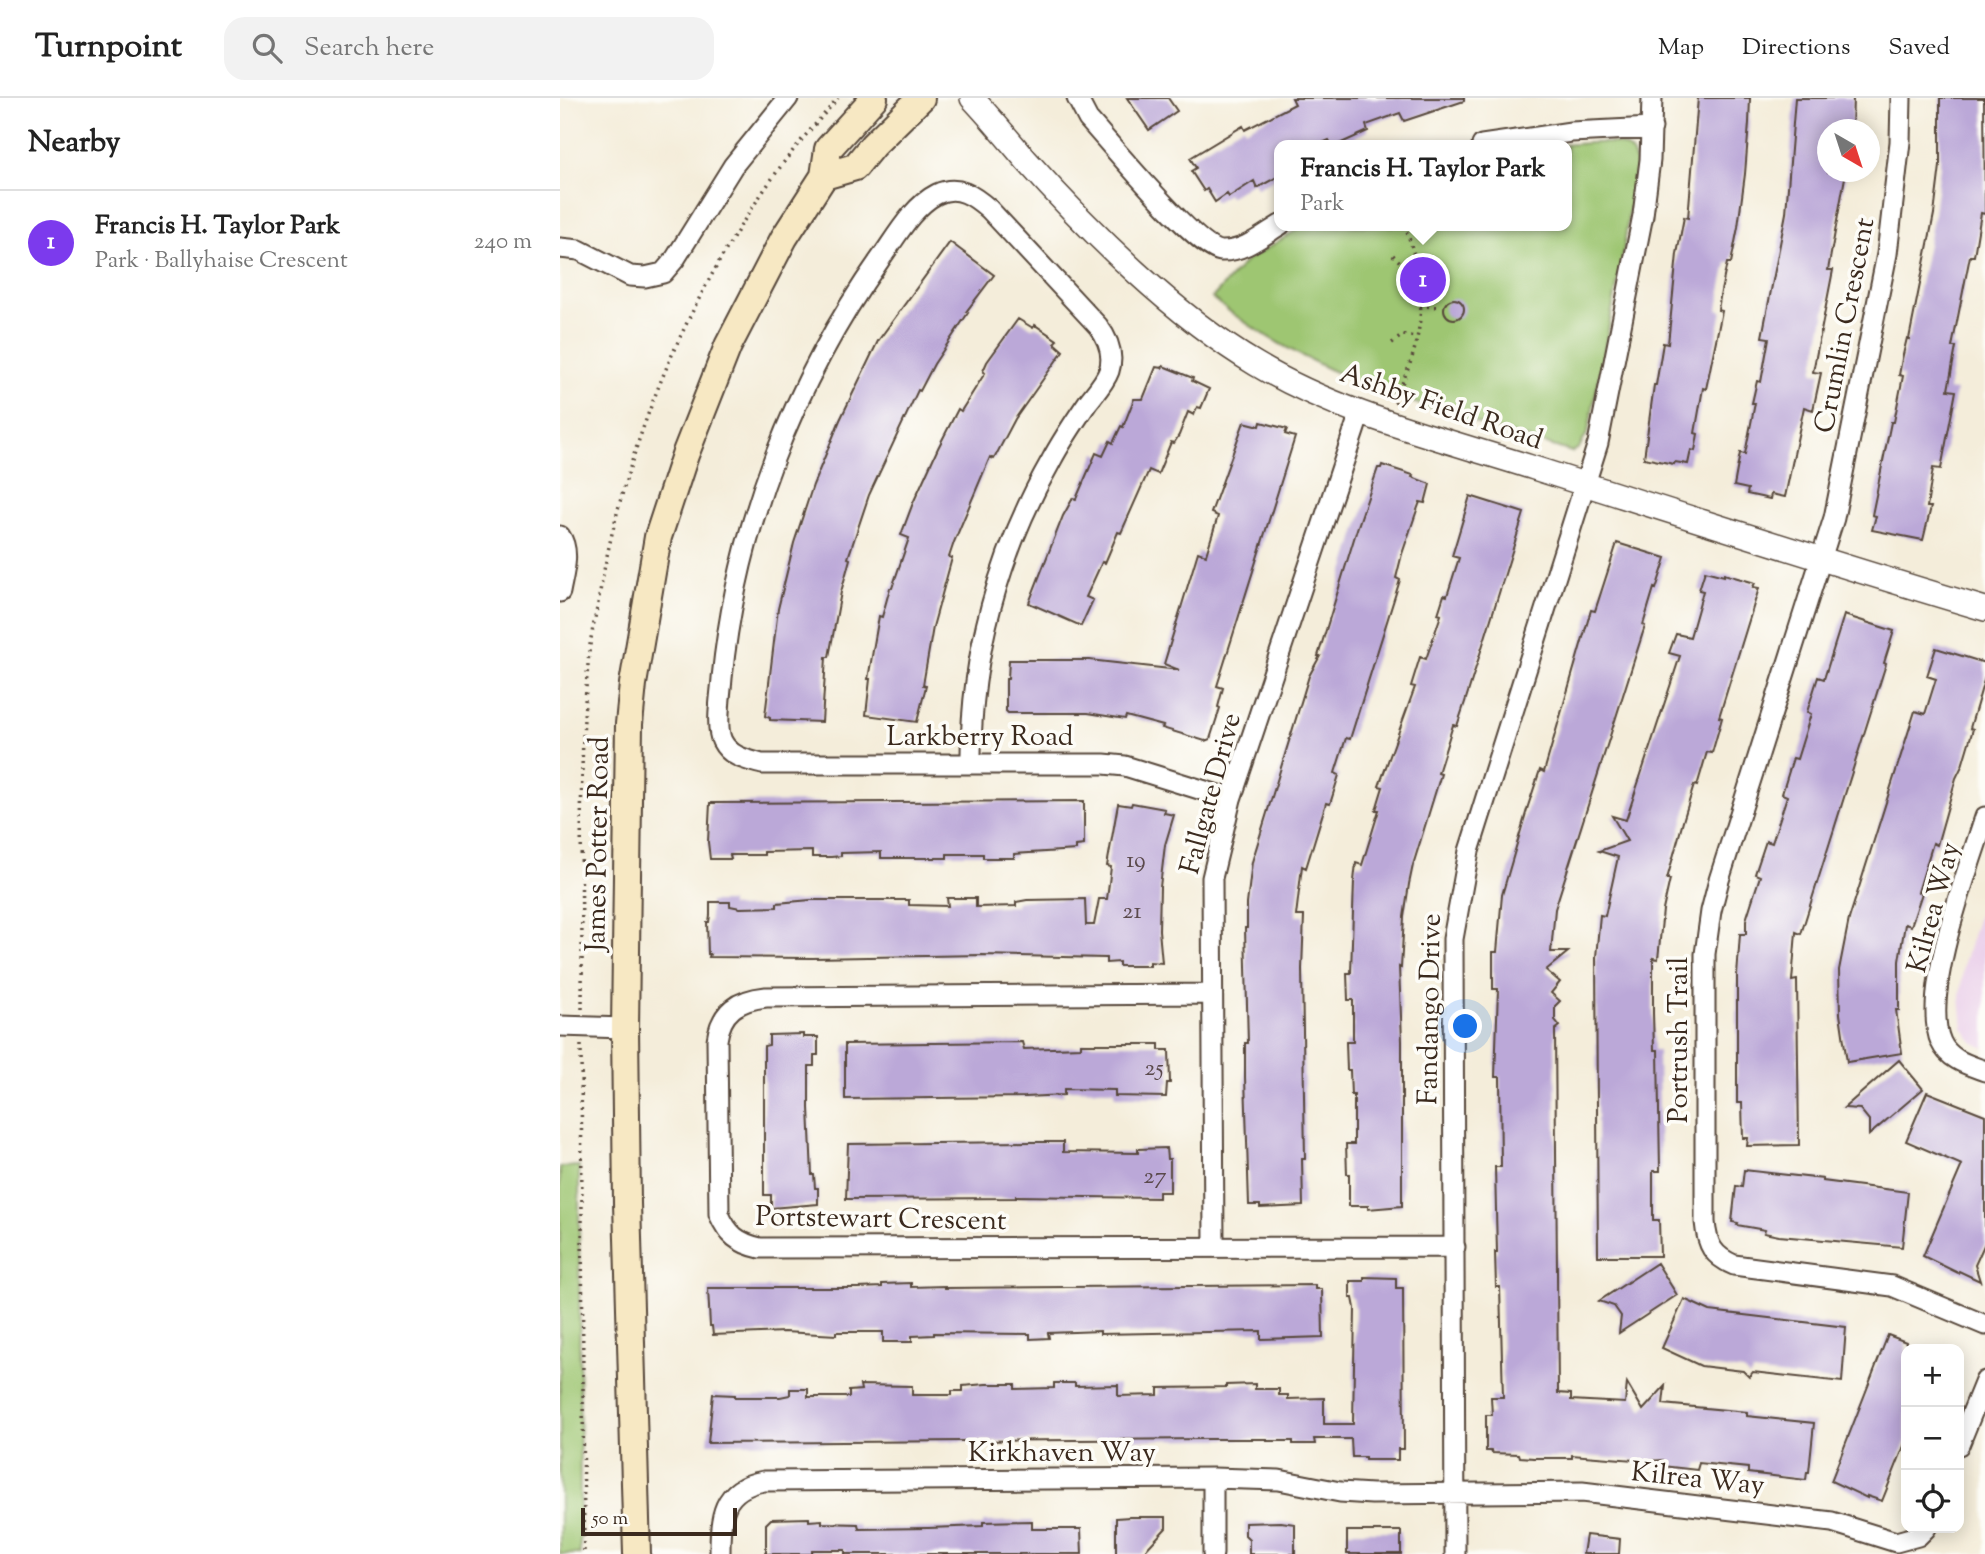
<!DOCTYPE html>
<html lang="en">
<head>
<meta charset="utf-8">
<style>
	body { margin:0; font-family:"Sorts Mill Goudy",serif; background:#f2f2f2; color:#222 }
	.controls { position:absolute; right:21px; bottom:21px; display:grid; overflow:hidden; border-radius:14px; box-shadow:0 4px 18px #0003 }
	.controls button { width:63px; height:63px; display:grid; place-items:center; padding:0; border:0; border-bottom:2px solid #e0e0e0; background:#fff; color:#222; font:35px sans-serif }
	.compass { position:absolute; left:1257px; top:21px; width:63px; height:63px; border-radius:50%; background:#fff; box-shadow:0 4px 18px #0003; rotate:141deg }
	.scale { position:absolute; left:21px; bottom:18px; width:156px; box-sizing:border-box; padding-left:7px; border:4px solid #3b2a1e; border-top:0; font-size:19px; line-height:24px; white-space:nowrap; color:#3b2a1e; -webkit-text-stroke:5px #fdfcf7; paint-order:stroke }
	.you { position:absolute; left:906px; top:929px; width:24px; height:24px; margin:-18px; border:5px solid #fff; border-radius:50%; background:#1a73e8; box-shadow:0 0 0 10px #1a73e833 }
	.badge { display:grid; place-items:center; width:46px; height:46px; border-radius:50%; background:#7c3aed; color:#fff; font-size:23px; font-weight:700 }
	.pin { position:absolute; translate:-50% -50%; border:4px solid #fff; box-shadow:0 2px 7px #0006 }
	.popup { position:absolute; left:714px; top:42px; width:298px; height:91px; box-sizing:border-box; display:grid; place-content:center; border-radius:14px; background:#fff; filter:drop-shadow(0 2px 5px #0005); font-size:23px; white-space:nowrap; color:#767676 }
	.popup b { font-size:26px; color:#222 }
	.popup::after { content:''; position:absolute; left:50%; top:100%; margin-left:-14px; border:14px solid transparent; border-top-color:#fff }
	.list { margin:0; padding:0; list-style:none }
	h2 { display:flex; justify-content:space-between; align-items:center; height:91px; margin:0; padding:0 28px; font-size:30px }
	h2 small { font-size:23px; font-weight:400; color:#767676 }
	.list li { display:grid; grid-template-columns:46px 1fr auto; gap:21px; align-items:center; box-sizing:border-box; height:105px; padding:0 28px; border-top:2px solid #e0e0e0 }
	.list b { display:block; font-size:26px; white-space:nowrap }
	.list p { margin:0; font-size:23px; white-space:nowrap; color:#767676 }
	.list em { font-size:23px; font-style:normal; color:#767676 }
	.icon { flex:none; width:38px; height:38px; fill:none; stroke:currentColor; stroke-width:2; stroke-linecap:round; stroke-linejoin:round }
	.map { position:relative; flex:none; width:1425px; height:1456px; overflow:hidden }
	header { display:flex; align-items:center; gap:42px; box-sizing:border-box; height:98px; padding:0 35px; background:#fff; border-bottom:2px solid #e0e0e0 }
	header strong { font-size:33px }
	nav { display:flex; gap:38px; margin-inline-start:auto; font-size:24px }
	.search { width:490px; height:63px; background:#f2f2f2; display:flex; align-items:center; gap:18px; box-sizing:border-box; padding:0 24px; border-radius:21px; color:#767676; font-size:26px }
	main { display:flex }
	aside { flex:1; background:#fff }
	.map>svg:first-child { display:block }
</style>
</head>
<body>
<header>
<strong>Turnpoint</strong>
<div class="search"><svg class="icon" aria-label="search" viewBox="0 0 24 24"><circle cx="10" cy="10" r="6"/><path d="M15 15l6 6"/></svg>Search here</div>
<nav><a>Map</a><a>Directions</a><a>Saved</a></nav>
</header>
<main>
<aside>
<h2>Nearby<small></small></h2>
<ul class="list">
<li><span class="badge">1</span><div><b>Francis H. Taylor Park</b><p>Park · Ballyhaise Crescent</p></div><em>240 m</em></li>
</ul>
</aside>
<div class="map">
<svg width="1425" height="1456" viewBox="0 0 1425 1456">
	<rect width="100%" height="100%" fill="#fdfcf7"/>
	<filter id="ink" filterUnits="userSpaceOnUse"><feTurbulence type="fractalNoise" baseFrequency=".0143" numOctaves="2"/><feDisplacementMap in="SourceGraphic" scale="14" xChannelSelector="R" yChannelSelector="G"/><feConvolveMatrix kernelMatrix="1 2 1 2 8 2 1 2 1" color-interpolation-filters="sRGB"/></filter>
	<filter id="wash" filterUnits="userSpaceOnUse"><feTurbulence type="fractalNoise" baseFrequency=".00686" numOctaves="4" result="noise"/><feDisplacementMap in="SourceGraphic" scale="28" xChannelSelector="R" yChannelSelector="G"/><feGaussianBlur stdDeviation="1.57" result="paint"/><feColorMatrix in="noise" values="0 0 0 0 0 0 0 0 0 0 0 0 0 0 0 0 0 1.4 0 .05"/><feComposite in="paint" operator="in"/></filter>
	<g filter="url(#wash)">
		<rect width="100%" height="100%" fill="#f4edda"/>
		<!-- built -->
		<path fill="#ebd1eb" d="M 1425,794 L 1425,950 L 1413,944 L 1403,930 L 1400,899 L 1404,865 Z"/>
		<!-- green -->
		<path fill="#9ec672" stroke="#6c7848" stroke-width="2" d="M 1029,45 C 1048,45 1070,41 1076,64 L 1062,162 L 1028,334 L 1019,350 L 1012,354 C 885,314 758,285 652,200 L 685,164 L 743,128 L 1006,128 L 1006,47 L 1000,47 Z
			M 19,1068 L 20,1456 L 0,1456 L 0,1069 Z"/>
		<g id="blocks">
			<!-- building -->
			<path fill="#bba8d8" d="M 567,0 L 608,0 L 617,13 L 589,32 Z
				M 732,0 L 904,0 L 904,3 L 844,23 L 840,15 L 806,27 L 808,33 L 777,47 L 772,47 L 769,42 L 758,47 L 719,47 L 719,78 L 697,90 L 694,83 L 669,99 L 667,96 L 655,104 L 647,91 L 644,93 L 631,73 L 636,70 L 630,60 L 683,28 L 685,32 L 735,6 Z
				M 1138,0 L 1190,0 L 1189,25 L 1185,76 L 1178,129 L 1171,165 L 1167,165 L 1161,193 L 1158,212 L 1162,213 L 1146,291 L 1143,290 L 1135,335 L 1138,336 L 1135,353 L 1131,352 L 1128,366 L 1115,364 L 1114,366 L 1084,360 L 1094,287 L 1096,287 L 1103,245 L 1108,246 L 1117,156 L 1124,119 L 1128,120 Z
				M 1235,0 L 1293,0 L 1292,32 L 1268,31 L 1268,74 L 1286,74 L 1268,172 L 1273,172 L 1253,274 L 1261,275 L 1253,312 L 1244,309 L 1225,399 L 1211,396 L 1210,401 L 1187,396 L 1188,391 L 1174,388 L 1180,355 L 1185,356 L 1195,305 L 1192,305 L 1197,283 L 1201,284 L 1209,240 L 1202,239 L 1226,115 Z
				M 1380,0 L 1424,0 L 1425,116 L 1421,115 L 1414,158 L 1410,158 L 1392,249 L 1396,249 L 1388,292 L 1396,293 L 1381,371 L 1373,370 L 1367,409 L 1371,409 L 1363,442 L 1312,432 L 1316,418 L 1312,417 L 1331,324 L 1334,324 L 1343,278 L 1339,277 L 1342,261 L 1347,240 L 1349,241 L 1374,116 L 1380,68 Z
				M 390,144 L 434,177 L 406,214 L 408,215 L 374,266 L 360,293 L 358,292 L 309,397 L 288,460 L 290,461 L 281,494 L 269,559 L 266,559 L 262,624 L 210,622 L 210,620 L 205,618 L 218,511 L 234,445 L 253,387 L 280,322 L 318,243 Z
				M884 211a10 10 0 1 1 20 0a10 10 0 1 1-20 0Z
				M 458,221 L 473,230 L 475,227 L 497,242 L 494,245 L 503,253 L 455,321 L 434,361 L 430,359 L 394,444 L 389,459 L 392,460 L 373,529 L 363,587 L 366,588 L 357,624 L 306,617 L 310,581 L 308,581 L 319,518 L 322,519 L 330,490 L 332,490 L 349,440 L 341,437 L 353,405 L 378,350 L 398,311 L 401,313 L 425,275 L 423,273 L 427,264 Z
				M 603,268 L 633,280 L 632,283 L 649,291 L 641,310 L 637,309 L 634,317 L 628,314 L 619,337 L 614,345 L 611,344 L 598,376 L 589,372 L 561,435 L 558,434 L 545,465 L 542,464 L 526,499 L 533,502 L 521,528 L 469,505 L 503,418 L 513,400 L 516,401 L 536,355 L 543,358 L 550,343 L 553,345 L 561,328 L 563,329 L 574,301 L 583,301 L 596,269 L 602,270 Z
				M 684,324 L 700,328 L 701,324 L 712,327 L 727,331 L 725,336 L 735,339 L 657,588 L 663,590 L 658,609 L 660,610 L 650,641 L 645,643 L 602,630 L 603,628 L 566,618 L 565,621 L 528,615 L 448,615 L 446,613 L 446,581 L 448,581 L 449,562 L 529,562 L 619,572 L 604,566 L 638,454 L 646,457 L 658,418 L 651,415 Z
				M 822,367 L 853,377 L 852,379 L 870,386 L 865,405 L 860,404 L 857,412 L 842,456 L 836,480 L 840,482 L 790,641 L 786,640 L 775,675 L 779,677 L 770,706 L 766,705 L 746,770 L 742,768 L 736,818 L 744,818 L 742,871 L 745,1061 L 742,1061 L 743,1108 L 700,1110 L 700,1107 L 689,1107 L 685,979 L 685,945 L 688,945 L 685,830 L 687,830 L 687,806 L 692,764 L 749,578 L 760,558 L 758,558 L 797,431 L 818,370 L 821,370 Z
				M 910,398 L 964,415 L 905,604 L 897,628 L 893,627 L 878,675 L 881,676 L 853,767 L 849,786 L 844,819 L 841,870 L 839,869 L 842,943 L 842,1108 L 808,1111 L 808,1108 L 789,1108 L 789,1076 L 787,1076 L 786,1046 L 794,1046 L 794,997 L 791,997 L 790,972 L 787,972 L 786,944 L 793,944 L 793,902 L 788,902 L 787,875 L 791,875 L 794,783 L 796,765 L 802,767 L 819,712 L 816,712 L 823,689 L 819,688 L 855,589 L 851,588 L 860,559 L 866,561 L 881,517 L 878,516 L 884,497 L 887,498 L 899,460 L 892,458 Z
				M 1057,445 L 1106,460 L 1096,491 L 1094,490 L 1083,527 L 1085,528 L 995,811 L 991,854 L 1008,854 L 986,872 L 1000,884 L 991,895 L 1000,903 L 995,908 L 995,922 L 1000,928 L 995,932 L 998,1295 L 1011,1296 L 1011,1302 L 1065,1305 L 1067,1285 L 1083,1312 L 1105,1288 L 1103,1306 L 1187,1314 L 1187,1318 L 1254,1325 L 1249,1374 L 1247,1374 L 1246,1382 L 1188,1375 L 1188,1370 L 1139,1365 L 1137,1372 L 1102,1368 L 1103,1362 L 1087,1363 L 1012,1357 L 1012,1360 L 974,1360 L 960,1359 L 959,1356 L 932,1355 L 931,1353 L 926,1353 L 926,1317 L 932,1317 L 931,1299 L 943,1299 L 940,1189 L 936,1189 L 935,1154 L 937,1154 L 935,1069 L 941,1069 L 940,979 L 935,979 L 938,891 L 933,891 L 933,854 L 937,854 L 942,797 L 968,708 L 980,672 L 984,674 L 1031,512 L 1035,513 Z
				M 1145,473 L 1164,478 L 1164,476 L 1195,485 L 1193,489 L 1199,490 L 1159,619 L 1162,620 L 1152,655 L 1147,654 L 1137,688 L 1134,687 L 1124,720 L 1107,781 L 1110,781 L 1103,812 L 1098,861 L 1093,860 L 1093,915 L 1094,952 L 1098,952 L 1100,1073 L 1093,1073 L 1093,1122 L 1099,1122 L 1100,1158 L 1038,1158 L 1036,859 L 1040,817 L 1045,818 L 1058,759 L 1039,753 L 1067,743 L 1052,718 L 1066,722 L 1120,558 L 1109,555 L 1116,536 L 1130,539 L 1143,493 L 1139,492 Z
				M 1284,517 L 1334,533 L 1324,565 L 1326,566 L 1241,836 L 1236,834 L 1232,883 L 1237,882 L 1239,1047 L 1187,1048 L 1188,1040 L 1183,1040 L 1182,1005 L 1177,1005 L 1177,878 L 1180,836 L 1186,836 L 1186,822 L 1200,778 L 1195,776 L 1206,743 L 1212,745 L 1227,698 L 1222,696 L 1233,660 L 1237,661 L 1251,616 L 1247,614 L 1258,579 L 1264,581 Z
				M 1376,550 L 1425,565 L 1425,579 L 1410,630 L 1413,631 L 1402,668 L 1396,680 L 1377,747 L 1373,745 L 1358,794 L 1362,795 L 1351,828 L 1345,826 L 1339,863 L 1339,912 L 1336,912 L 1342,955 L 1287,964 L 1280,916 L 1279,872 L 1289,821 L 1355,613 L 1365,616 L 1376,581 L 1367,578 Z
				M 524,703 L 524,747 L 516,748 L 516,752 L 454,756 L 454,760 L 423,760 L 423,756 L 387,756 L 387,760 L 321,760 L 321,754 L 281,755 L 281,758 L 271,759 L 252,759 L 252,753 L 204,754 L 204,757 L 170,757 L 171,761 L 150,761 L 148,744 L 150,705 Z
				M 572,705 L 605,711 L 604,715 L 614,717 L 605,747 L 600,789 L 599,832 L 602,865 L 590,864 L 590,868 L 559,868 L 559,864 L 546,865 L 546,860 L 422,857 L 252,860 L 149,859 L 150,856 L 148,856 L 147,824 L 149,824 L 150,817 L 150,804 L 170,804 L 170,808 L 180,810 L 217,809 L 217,805 L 251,802 L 349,802 L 349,807 L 388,808 L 387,800 L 416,800 L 416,809 L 456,808 L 456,804 L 467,802 L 525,801 L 526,827 L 534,827 L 539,801 L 547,801 L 551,769 L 547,768 L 558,706 L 571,708 Z
				M 243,936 L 243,939 L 258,939 L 258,957 L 254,957 L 254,968 L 249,968 L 249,1010 L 252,1077 L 254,1077 L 255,1090 L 258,1090 L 258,1106 L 211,1110 L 211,1097 L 204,1097 L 204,948 L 209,947 L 209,937 Z
				M 462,944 L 464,951 L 521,949 L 521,946 L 599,946 L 599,952 L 609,952 L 610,985 L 607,985 L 606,999 L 555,998 L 555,992 L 504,991 L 504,997 L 465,999 L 285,1001 L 285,946 Z
				M 1339,962 L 1363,991 L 1309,1037 L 1309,1022 L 1300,1011 L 1284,1010 Z
				M 1367,994 L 1425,1017 L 1425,1145 L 1415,1167 L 1420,1183 L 1399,1173 L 1398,1175 L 1363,1158 L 1402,1067 L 1346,1043 Z
				M 474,1044 L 503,1044 L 503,1054 L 578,1055 L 578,1051 L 606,1050 L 607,1061 L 610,1061 L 610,1094 L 599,1094 L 599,1100 L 456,1098 L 456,1100 L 286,1101 L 288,1046 Z
				M 1184,1072 L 1263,1081 L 1263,1083 L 1348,1094 L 1342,1149 L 1219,1138 L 1204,1135 L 1205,1132 L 1177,1127 L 1178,1125 L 1172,1124 L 1176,1088 L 1182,1089 Z
				M 1097,1165 L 1117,1197 L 1059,1235 L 1061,1218 L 1054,1208 L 1039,1203 Z
				M 804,1179 L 836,1180 L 836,1190 L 843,1190 L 844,1351 L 838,1351 L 838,1362 L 805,1362 L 805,1359 L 792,1359 L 791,1341 L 754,1341 L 755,1346 L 733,1346 L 733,1343 L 707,1343 L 707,1341 L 650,1341 L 148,1345 L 153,1296 L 175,1297 L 175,1299 L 220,1299 L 230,1297 L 230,1291 L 248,1291 L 248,1299 L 289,1299 L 289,1293 L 301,1292 L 300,1287 L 352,1288 L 352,1297 L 392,1297 L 392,1293 L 403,1293 L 403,1288 L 426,1286 L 455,1286 L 455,1291 L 494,1290 L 494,1285 L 515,1285 L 515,1288 L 558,1287 L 558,1298 L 598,1297 L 598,1290 L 666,1289 L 666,1287 L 695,1286 L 695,1291 L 719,1291 L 719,1297 L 728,1297 L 728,1301 L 764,1300 L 764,1326 L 793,1326 L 795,1210 L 793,1200 L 790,1200 L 790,1183 L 804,1183 Z
				M 351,1185 L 351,1189 L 385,1188 L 385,1190 L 755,1187 L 755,1191 L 762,1191 L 763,1239 L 701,1241 L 701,1233 L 540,1236 L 540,1233 L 488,1235 L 489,1240 L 470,1241 L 470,1236 L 374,1235 L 374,1237 L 352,1238 L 352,1244 L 323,1244 L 323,1234 L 276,1234 L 276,1237 L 224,1234 L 153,1237 L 152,1228 L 150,1228 L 148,1190 L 298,1190 L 322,1189 L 322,1186 Z
				M 1124,1201 L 1150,1213 L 1286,1229 L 1282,1284 L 1193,1274 L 1189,1279 L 1183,1273 L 1141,1268 L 1102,1250 Z
				M 1328,1237 L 1346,1244 L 1346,1343 L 1322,1403 L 1307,1398 L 1307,1400 L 1271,1383 Z
				M 570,1419 L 606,1419 L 606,1430 L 582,1456 L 556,1456 L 556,1420 Z
				M 249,1420 L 249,1423 L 262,1422 L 262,1425 L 298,1426 L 299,1431 L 368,1430 L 423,1428 L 423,1424 L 472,1423 L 472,1431 L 521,1431 L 522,1456 L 285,1456 L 285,1452 L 252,1452 L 252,1456 L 206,1456 L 206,1426 L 211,1421 Z
				M 721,1424 L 735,1426 L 735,1456 L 689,1456 L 689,1441 L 685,1437 L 685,1425 Z
				M 787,1433 L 841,1433 L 841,1456 L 787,1456 Z
				M 1026,1437 L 1060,1441 L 1059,1456 L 1023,1456 Z"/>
		</g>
	</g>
	<g filter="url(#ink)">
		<use href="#blocks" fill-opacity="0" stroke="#57473a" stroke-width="2"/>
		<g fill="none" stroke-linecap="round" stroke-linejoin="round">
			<defs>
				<path id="minor" d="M 517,0 L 528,21 C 549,44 637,151 661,153 C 683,154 702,138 720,127
					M 1341,0 L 1340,44 L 1327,156 L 1274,420 L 1159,782 L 1151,813 L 1145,856 L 1145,1124 C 1147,1147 1153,1158 1174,1167 L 1332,1188 L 1425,1227
					M 922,47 L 1011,34 L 1092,30
					M 0,150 L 19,152 L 70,178 L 85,179 L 103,175 L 115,161 L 173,68 L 228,0
					M 0,438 C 11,453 3,477 0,494
					M 411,664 C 410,559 439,454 491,363 C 502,342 515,323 528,304 C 535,295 545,284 549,273 C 554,257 548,241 538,228 L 429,111 C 414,98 398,86 377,96 C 353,108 336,139 321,160 C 234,283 177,429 162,580 C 161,596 155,629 162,643 C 170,659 187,662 202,666 L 544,666 L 565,668 L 671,701
					M 1425,719 C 1409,769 1360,897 1381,944 C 1389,962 1409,967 1425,973
					M 651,896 L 206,899 C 178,902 161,913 157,942 L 159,1116 C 168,1137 178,1145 200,1150 L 895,1149
					M 0,928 L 65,930
					M 654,1148 L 652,780 L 671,701 L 800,315
					M 1399,1347 L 1425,1283
					M 653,1380 L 653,1456
					M 160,1456 C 160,1420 161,1390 204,1383 L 653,1380 L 719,1382 L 780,1394 L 812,1396 L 1022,1394 L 1272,1424 L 1336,1444 L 1358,1438 L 1366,1430
					M 895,1456 L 893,841 L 909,753 L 1038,345 L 1083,117 L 1090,62 L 1092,0"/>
				<path id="tertiary" d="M 412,0 C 431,20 448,41 466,62 C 529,133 615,218 696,266 C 781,317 881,340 974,370 C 1124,418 1274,466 1425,511"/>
				<path id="secondary" d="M 264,78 L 295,69 L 313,47 L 361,0
					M 77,1456 L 67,1105 L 65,930 L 69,626 L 73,586 L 98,439 L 125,357 L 168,248 L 224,140 L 264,78 L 268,51 L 314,0"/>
			</defs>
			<!-- minor casing -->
			<use href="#minor" stroke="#57473a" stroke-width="23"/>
			<!-- tertiary casing -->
			<use href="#tertiary" stroke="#57473a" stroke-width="26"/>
			<!-- secondary casing -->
			<use href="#secondary" stroke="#57473a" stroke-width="30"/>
			<!-- path -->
			<path stroke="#57473a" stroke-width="3.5" stroke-dasharray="2 5" stroke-linecap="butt" d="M 833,157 L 841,165 L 858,167
				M 860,208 L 880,209
				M 832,245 L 843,237 L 856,239
				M 835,305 C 839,291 846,277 851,263 C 867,213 862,176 845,128
				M 22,911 C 23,797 17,682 28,567 C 29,546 34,525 38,505 C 64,350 123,206 214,78 C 233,50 256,26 278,0
				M 21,947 L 24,1456"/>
			<!-- minor -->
			<use href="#minor" stroke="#fff" stroke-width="19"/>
			<!-- tertiary -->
			<use href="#tertiary" stroke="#fff" stroke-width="23"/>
			<!-- secondary -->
			<use href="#secondary" stroke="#f7e8c3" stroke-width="26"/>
		</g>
	</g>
	<g text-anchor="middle" stroke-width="7" stroke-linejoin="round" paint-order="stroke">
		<!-- number labels -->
		<g font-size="24" fill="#5b4a4c">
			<text x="576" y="769">19</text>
			<text x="572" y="820">21</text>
			<text x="594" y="977">25</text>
			<text x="595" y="1085">27</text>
		</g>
		<!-- street labels -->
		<g font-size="28" fill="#3b2a1e" stroke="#fdfcf7">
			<text transform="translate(1283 227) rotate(-79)" y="10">Crumlin Crescent</text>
			<text transform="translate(882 307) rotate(19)" y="10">Ashby Field Road</text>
			<text x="420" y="647">Larkberry Road</text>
			<text transform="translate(649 695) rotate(-75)" y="10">Fallgate Drive</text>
			<text transform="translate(36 746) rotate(-89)" y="10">James Potter Road</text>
			<text transform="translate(1372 809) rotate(-75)" y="10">Kilrea Way</text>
			<text transform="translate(868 911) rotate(-89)" y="10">Fandango Drive</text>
			<text transform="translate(1117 942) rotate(-90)" y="10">Portrush Trail</text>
			<text transform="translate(321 1119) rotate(1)" y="10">Portstewart Crescent</text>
			<text x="502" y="1363">Kirkhaven Way</text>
			<text transform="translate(1138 1379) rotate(6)" y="10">Kilrea Way</text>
		</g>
	</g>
</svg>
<div class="controls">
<button>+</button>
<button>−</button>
<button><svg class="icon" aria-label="locate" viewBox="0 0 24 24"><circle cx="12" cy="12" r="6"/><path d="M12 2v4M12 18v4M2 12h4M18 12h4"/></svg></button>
</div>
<svg class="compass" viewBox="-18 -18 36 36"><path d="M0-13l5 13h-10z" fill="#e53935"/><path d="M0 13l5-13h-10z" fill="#767676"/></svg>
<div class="scale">50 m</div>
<div class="you"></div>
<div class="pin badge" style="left:863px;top:182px">1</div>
<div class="popup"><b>Francis H. Taylor Park</b>Park</div>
</div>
</main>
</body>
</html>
